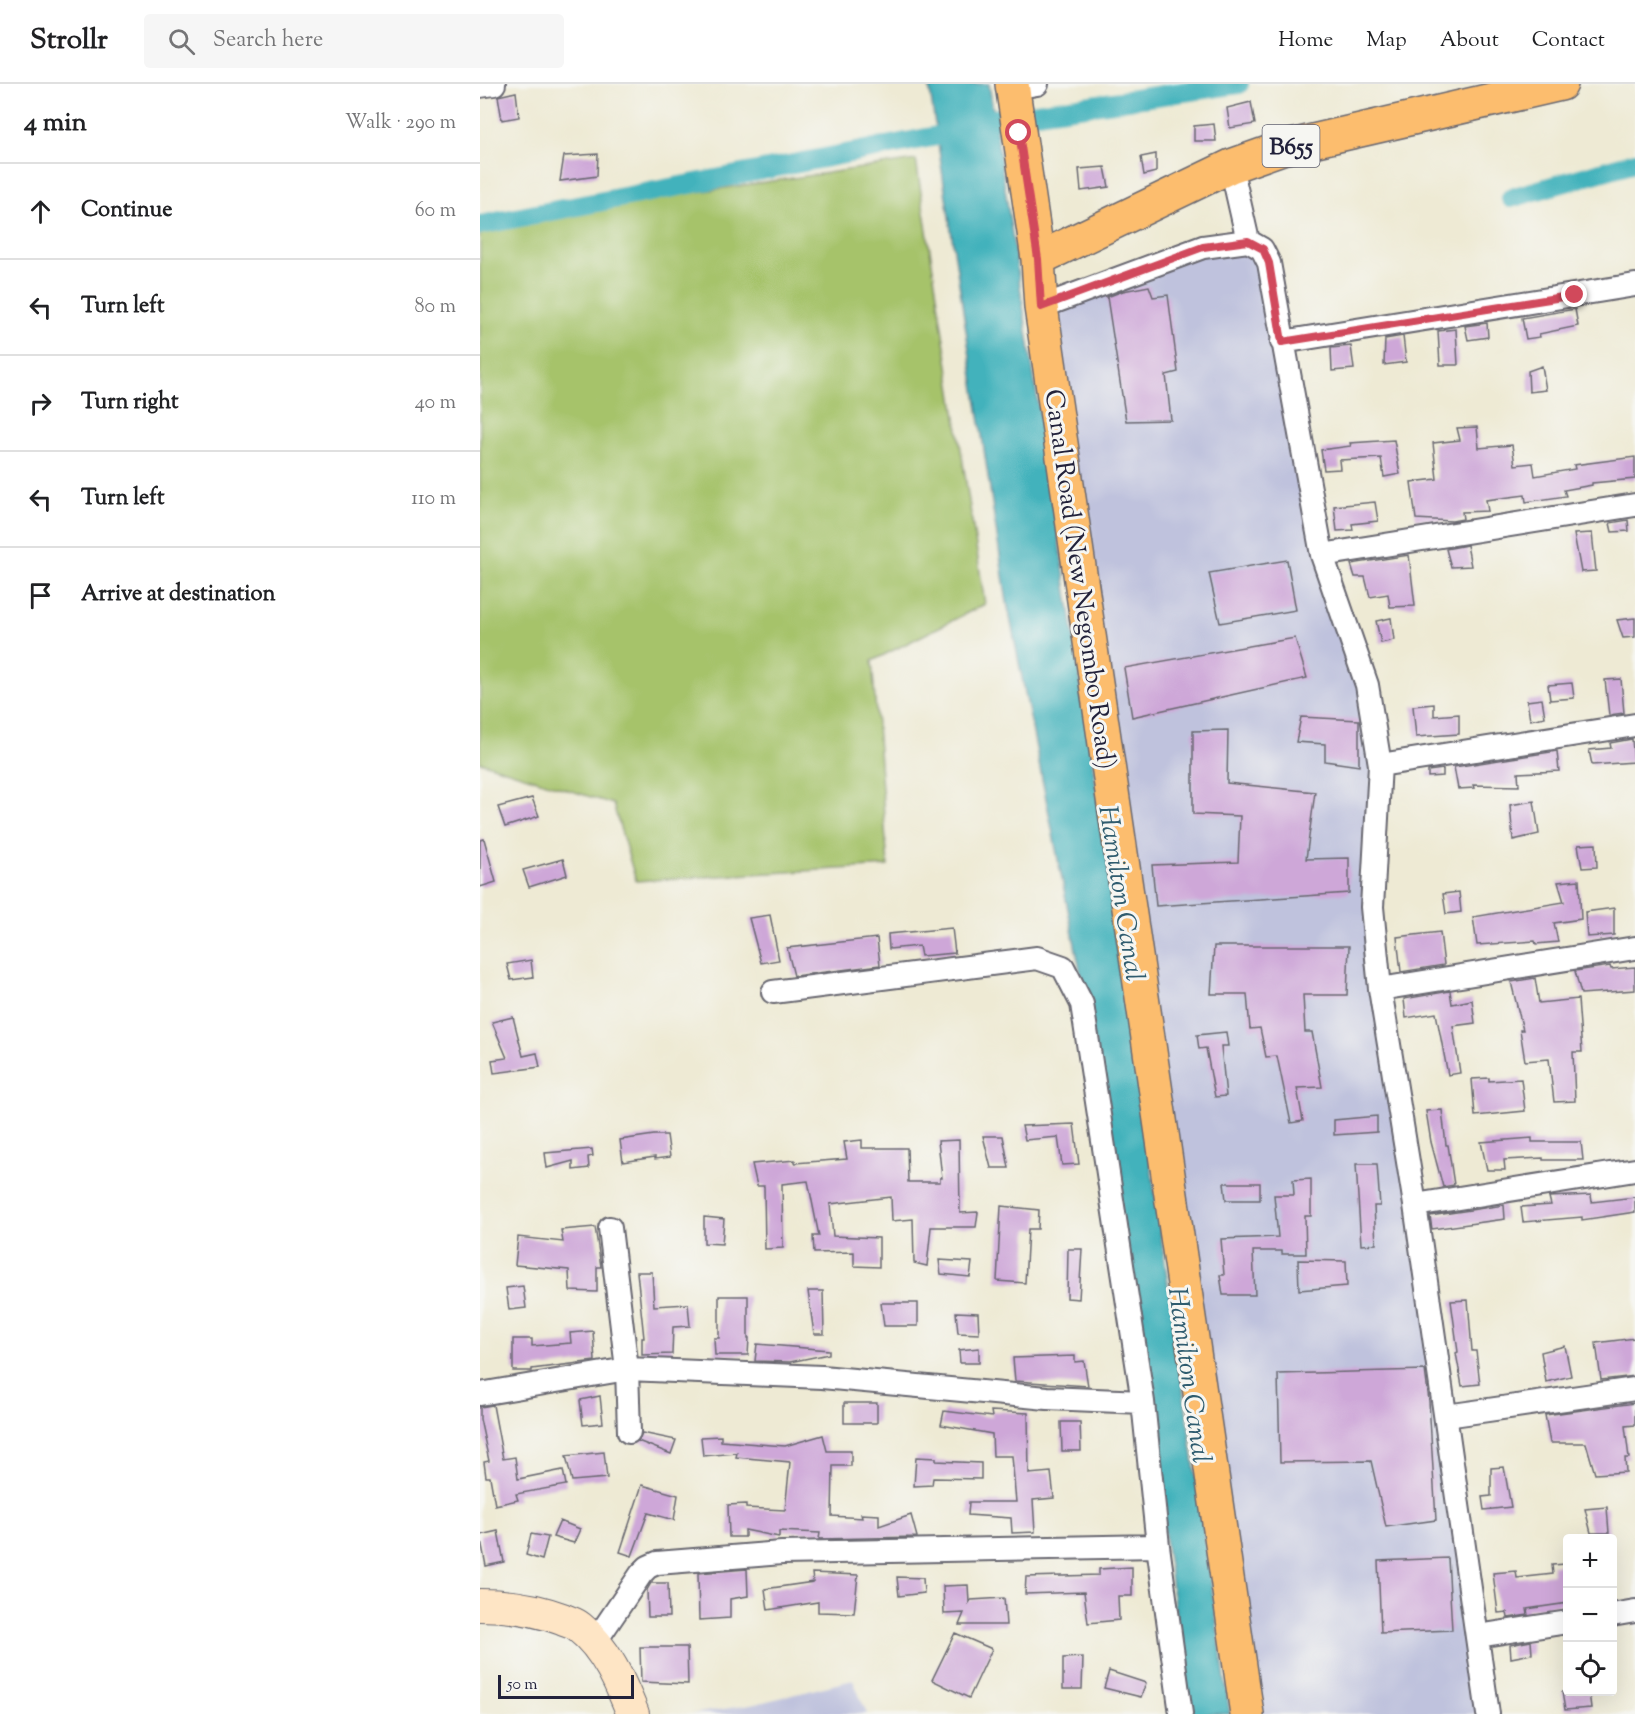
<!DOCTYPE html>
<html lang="en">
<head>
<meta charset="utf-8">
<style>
	body { margin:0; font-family:"Sorts Mill Goudy",serif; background:#f6f6f6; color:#202124 }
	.controls { position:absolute; right:18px; bottom:18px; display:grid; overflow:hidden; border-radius:6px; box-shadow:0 6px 24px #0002 }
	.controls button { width:54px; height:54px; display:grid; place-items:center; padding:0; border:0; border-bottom:2px solid #e0e0e0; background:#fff; color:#202124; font:30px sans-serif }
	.scale { position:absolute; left:18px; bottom:15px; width:136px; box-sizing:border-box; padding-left:6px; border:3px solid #22223b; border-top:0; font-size:16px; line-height:21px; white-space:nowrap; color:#22223b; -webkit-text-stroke:4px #f6f6f2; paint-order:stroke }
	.stop { position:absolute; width:18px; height:18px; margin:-14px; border:4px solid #d1495b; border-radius:50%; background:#fff }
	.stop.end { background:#d1495b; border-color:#fff; box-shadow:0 2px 6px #0008 }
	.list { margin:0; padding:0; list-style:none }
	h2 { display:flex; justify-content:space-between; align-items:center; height:78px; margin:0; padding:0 24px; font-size:26px }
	h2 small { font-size:20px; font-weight:400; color:#757577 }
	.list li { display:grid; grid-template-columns:39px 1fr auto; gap:18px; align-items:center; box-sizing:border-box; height:96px; padding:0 24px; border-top:2px solid #e0e0e0 }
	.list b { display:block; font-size:22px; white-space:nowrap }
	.list em { font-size:20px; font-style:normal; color:#757577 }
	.icon { flex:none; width:33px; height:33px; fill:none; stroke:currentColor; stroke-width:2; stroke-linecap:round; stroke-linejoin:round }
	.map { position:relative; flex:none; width:1155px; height:1630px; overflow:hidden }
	header { display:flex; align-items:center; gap:36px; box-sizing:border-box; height:84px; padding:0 30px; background:#fff; border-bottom:2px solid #e0e0e0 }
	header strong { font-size:28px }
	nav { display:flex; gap:33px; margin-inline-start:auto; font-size:21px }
	.search { width:420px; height:54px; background:#f6f6f6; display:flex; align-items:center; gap:15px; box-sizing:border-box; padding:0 21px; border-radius:6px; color:#757577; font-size:22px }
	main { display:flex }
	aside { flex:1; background:#fff }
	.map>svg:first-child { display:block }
</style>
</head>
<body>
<header>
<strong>Strollr</strong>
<div class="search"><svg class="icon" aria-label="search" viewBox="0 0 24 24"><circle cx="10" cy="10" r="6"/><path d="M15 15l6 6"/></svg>Search here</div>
<nav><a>Home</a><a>Map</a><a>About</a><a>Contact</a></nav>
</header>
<main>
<aside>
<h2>4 min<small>Walk · 290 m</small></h2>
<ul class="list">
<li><svg class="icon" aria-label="ahead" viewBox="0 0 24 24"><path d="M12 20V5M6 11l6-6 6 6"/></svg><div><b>Continue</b></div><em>60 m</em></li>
<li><svg class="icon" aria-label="left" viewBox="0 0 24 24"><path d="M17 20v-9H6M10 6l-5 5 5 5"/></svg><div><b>Turn left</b></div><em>80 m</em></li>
<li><svg class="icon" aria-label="right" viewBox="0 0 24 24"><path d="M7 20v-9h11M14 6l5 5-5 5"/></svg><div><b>Turn right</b></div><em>40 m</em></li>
<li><svg class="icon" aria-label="left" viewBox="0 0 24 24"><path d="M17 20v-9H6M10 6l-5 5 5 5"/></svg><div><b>Turn left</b></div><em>110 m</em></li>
<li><svg class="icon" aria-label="arrive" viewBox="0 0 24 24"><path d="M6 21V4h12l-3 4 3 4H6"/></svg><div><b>Arrive at destination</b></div></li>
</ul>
</aside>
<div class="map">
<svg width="1155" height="1630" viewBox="0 0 1155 1630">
	<rect width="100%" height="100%" fill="#f6f6f2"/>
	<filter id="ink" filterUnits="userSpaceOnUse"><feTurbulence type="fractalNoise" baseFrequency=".0167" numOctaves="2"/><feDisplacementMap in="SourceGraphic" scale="12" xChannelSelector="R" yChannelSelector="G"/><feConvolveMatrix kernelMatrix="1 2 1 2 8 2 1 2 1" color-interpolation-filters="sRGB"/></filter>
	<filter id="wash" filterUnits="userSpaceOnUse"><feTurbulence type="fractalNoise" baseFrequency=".008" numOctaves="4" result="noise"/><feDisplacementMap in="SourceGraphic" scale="24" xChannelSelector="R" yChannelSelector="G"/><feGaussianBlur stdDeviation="1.35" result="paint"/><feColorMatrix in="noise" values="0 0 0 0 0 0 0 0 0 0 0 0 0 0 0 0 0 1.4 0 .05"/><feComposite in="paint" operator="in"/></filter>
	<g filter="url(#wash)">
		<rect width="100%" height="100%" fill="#eeead4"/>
		<!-- industrial -->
		<path fill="#bfc2dd" d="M 748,161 L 779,168 L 893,642 L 888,823 L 1004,1630 L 771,1630 L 566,225 Z
			M 373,1596 L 387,1630 L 212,1630 L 271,1621 Z"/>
		<!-- green -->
		<path fill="#a6c36a" stroke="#647252" stroke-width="1.5" d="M 436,76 L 505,520 L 392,577 L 408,782 L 156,797 L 133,720 L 0,678 L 0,140 Z"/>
		<!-- water -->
		<path fill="#43b2bc" stroke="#326a7c" stroke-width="1.5" d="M 449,0 L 509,0 L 608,645 L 750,1630 L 709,1630 L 624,1007 L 527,518 Z"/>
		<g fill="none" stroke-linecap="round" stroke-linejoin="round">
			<!-- canal -->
			<path stroke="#43b2bc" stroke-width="20" d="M 1031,114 L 1155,78
				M 0,141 L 457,52 L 514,35 L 759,0"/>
		</g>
		<g id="blocks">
			<!-- building -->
			<path fill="#cea7d8" d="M 36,8 L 39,33 L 22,36 L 18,12 Z
				M 771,18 L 775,40 L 750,44 L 747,24 Z
				M 734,40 L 736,57 L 714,57 L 714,42 Z
				M 118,70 L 117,92 L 80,97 L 84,72 Z
				M 676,70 L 676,88 L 664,91 L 661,73 Z
				M 625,83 L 629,103 L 601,107 L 599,85 Z
				M 669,202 L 673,213 L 688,211 L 698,288 L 686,291 L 691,336 L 646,337 L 627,213 L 643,207 Z
				M 1095,225 L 1098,242 L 1059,250 L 1060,253 L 1046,255 L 1042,234 Z
				M 1007,239 L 1008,253 L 988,256 L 985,242 Z
				M 976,245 L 978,281 L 960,281 L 958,247 Z
				M 923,252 L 926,278 L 904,281 L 905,255 Z
				M 871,262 L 874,285 L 852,287 L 851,264 Z
				M 1062,282 L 1066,306 L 1049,308 L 1048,287 Z
				M 997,343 L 999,364 L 1032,361 L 1035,381 L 1053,379 L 1055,392 L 1095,385 L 1094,381 L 1155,373 L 1155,395 L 1112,399 L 1112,401 L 1084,406 L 1086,412 L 1046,418 L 1045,411 L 1006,416 L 1008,427 L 982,428 L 983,435 L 972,437 L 936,435 L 931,398 L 957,395 L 953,359 L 980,356 L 977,344 Z
				M 914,356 L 920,390 L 904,393 L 901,374 L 859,376 L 860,385 L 844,386 L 841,366 L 871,362 L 870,359 Z
				M 895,418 L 898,437 L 872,440 L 873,446 L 857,447 L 854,422 Z
				M 1148,436 L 1149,447 L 1132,448 L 1130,439 Z
				M 1112,449 L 1116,487 L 1101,488 L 1094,450 Z
				M 987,461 L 991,482 L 971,483 L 966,465 Z
				M 929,471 L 935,522 L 910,523 L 908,510 L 890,513 L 885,493 L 875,493 L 871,480 Z
				M 807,476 L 816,526 L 740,539 L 729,489 Z
				M 911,534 L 914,556 L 901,559 L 896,537 Z
				M 1155,534 L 1155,553 L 1143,554 L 1137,536 Z
				M 815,554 L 827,594 L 652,633 L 644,584 Z
				M 1141,595 L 1144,629 L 1129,631 L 1125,596 Z
				M 1092,599 L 1094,614 L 1070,616 L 1068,601 Z
				M 1062,615 L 1065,633 L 1050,636 L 1047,617 Z
				M 954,620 L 954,632 L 979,630 L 979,650 L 936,653 L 933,622 Z
				M 821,633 L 879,636 L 879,682 L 845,677 L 845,660 L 816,658 Z
				M 748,646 L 747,699 L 835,708 L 826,775 L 869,774 L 869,809 L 676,822 L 672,781 L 758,778 L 760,732 L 713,730 L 713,647 Z
				M 1152,655 L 1154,678 L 1112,681 L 1109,666 L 1131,664 L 1130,659 Z
				M 1077,667 L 1079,687 L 1038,689 L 1039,702 L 993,701 L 994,704 L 978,705 L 974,683 Z
				M 963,685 L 963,692 L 948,693 L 948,687 Z
				M 52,714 L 59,732 L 25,743 L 18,723 Z
				M 1054,717 L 1059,750 L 1033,756 L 1030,721 Z
				M 4,755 L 16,798 L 0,803 L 0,756 Z
				M 1116,760 L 1117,783 L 1102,784 L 1098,761 Z
				M 83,775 L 87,791 L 49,803 L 43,786 Z
				M 1099,796 L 1101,835 L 1074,839 L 1078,858 L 1056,860 L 1055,857 L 997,861 L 993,833 L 1084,818 L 1078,798 Z
				M 979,808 L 981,828 L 966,830 L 963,810 Z
				M 1134,824 L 1134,851 L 1107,853 L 1105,828 Z
				M 290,831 L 299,876 L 281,879 L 269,834 Z
				M 472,844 L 475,869 L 441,872 L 439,862 L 409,865 L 408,850 Z
				M 960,848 L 964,881 L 921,888 L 917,853 Z
				M 397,854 L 400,881 L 314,892 L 307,864 Z
				M 734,862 L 869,862 L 867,911 L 823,911 L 825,948 L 832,948 L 842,1003 L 817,1004 L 823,1037 L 811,1039 L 797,972 L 786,973 L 780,944 L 770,945 L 767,910 L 731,910 Z
				M 51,876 L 53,893 L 31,896 L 27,880 Z
				M 1130,882 L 1131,885 L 1155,883 L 1155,906 L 1101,910 L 1095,887 Z
				M 1055,894 L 1059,919 L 1098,915 L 1102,968 L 1093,968 L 1095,1017 L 1074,1018 L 1069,975 L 1045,977 L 1040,946 L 1043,946 L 1031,898 Z
				M 970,907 L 972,920 L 992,916 L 995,939 L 973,942 L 980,989 L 968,991 L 956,929 L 926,934 L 924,915 Z
				M 33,933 L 43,972 L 57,969 L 60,983 L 14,989 L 12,976 L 27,974 L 12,938 Z
				M 746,948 L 748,962 L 741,962 L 746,1012 L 735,1013 L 726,964 L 719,965 L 717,951 Z
				M 1009,994 L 1009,997 L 1041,995 L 1045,1027 L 995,1032 L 992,995 Z
				M 962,1026 L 966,1061 L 968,1061 L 974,1101 L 963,1103 L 951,1058 L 946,1027 Z
				M 897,1032 L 897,1048 L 854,1051 L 854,1036 Z
				M 594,1040 L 599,1080 L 582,1081 L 578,1053 L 545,1056 L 542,1042 Z
				M 174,1051 L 187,1051 L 190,1073 L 175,1075 L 175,1073 L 143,1078 L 140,1056 Z
				M 503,1052 L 523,1052 L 529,1084 L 511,1084 Z
				M 1052,1054 L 1052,1058 L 1101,1058 L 1103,1076 L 1063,1076 L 1063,1074 L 1024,1076 L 1025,1086 L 1007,1086 L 1001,1058 Z
				M 382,1056 L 382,1064 L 427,1064 L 428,1098 L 460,1098 L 460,1094 L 462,1094 L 458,1057 L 479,1056 L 480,1129 L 498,1128 L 496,1143 L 451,1143 L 447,1182 L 434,1179 L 433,1135 L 412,1137 L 411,1113 L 350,1120 L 353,1152 L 399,1154 L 399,1183 L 374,1182 L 374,1168 L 334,1169 L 333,1152 L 339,1152 L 328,1097 L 302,1100 L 303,1164 L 285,1165 L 284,1102 L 277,1102 L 272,1080 L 315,1076 L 315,1079 L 367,1075 L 364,1058 Z
				M 112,1065 L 113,1072 L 108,1073 L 109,1084 L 93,1086 L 93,1077 L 67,1084 L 65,1069 Z
				M 876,1080 L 897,1080 L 900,1122 L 894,1122 L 896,1160 L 881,1161 Z
				M 831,1095 L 831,1132 L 825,1132 L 826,1170 L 802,1170 L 802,1167 L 773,1167 L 775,1211 L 743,1211 L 740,1191 L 744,1191 L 741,1155 L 798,1153 L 794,1111 L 814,1111 L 813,1096 Z
				M 744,1099 L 780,1099 L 780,1116 L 746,1116 Z
				M 1111,1111 L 1112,1118 L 1155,1113 L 1155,1128 L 1102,1136 L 1102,1133 L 1043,1138 L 1041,1123 L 1071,1121 L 1069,1113 Z
				M 1024,1121 L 1025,1135 L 952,1145 L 950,1132 Z
				M 521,1122 L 559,1126 L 558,1145 L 548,1145 L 545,1199 L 517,1197 Z
				M 224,1133 L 244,1135 L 242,1160 L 224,1159 Z
				M 115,1143 L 121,1183 L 117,1183 L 117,1208 L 90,1207 L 89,1186 L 35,1181 L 38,1153 L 83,1158 L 81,1146 Z
				M 588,1165 L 602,1165 L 599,1215 L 587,1214 Z
				M 459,1176 L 492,1178 L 490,1193 L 461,1190 Z
				M 818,1176 L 866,1177 L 867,1202 L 819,1206 Z
				M 157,1188 L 172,1188 L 174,1222 L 208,1220 L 210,1242 L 193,1243 L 192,1270 L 162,1271 L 162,1254 L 164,1254 Z
				M 43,1202 L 46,1224 L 29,1226 L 26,1204 Z
				M 328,1207 L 343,1207 L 344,1250 L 334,1250 Z
				M 239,1212 L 268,1212 L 268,1254 L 269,1254 L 268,1271 L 235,1271 L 234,1254 L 239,1254 Z
				M 988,1216 L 992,1267 L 996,1267 L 1000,1300 L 982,1302 L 976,1269 L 978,1268 L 971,1217 Z
				M 401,1219 L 438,1219 L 438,1242 L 404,1242 Z
				M 476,1228 L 498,1229 L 499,1250 L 478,1249 Z
				M 113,1247 L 115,1277 L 52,1285 L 52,1287 L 33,1287 L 33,1255 L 52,1255 L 52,1262 L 91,1259 L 90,1249 Z
				M 1155,1254 L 1155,1292 L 1121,1296 L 1116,1259 Z
				M 277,1260 L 349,1266 L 349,1270 L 310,1278 L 275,1277 Z
				M 1085,1262 L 1091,1292 L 1066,1298 L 1061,1268 Z
				M 499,1264 L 499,1279 L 480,1279 L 479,1266 Z
				M 595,1272 L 595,1278 L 604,1277 L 608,1302 L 535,1297 L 533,1274 Z
				M 945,1286 L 949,1317 L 956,1436 L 906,1443 L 891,1377 L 800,1378 L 798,1290 Z
				M 120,1312 L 123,1339 L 103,1341 L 100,1316 Z
				M 364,1319 L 397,1319 L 397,1339 L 364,1339 Z
				M 1155,1319 L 1155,1341 L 1145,1342 L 1149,1374 L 1145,1374 L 1146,1388 L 1115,1390 L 1106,1359 L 1070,1359 L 1065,1331 Z
				M 13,1321 L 23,1375 L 35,1373 L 38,1395 L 83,1386 L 86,1401 L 36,1410 L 38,1416 L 15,1421 L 10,1393 L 6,1393 L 4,1378 L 9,1377 L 0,1335 L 0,1323 Z
				M 464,1327 L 512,1333 L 511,1327 L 548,1329 L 549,1390 L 571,1388 L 574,1414 L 553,1416 L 555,1448 L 532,1449 L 531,1434 L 488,1431 L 489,1418 L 536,1418 L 532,1372 L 513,1372 L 512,1350 L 461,1341 Z
				M 581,1338 L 600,1338 L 601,1367 L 582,1367 Z
				M 162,1349 L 196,1356 L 191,1370 L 158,1357 Z
				M 343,1351 L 347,1367 L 371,1367 L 371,1382 L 353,1382 L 352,1432 L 382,1434 L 381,1430 L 399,1431 L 399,1442 L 431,1431 L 437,1453 L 339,1455 L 340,1449 L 299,1447 L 299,1453 L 265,1446 L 265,1453 L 249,1453 L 248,1421 L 266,1420 L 266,1424 L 305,1426 L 310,1378 L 256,1373 L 257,1369 L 223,1372 L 221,1353 L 241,1352 L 241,1357 L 305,1362 Z
				M 124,1368 L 127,1394 L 92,1397 L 86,1372 Z
				M 436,1373 L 456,1374 L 456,1377 L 501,1379 L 501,1395 L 453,1394 L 452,1401 L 434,1402 Z
				M 1024,1383 L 1031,1423 L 1004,1426 L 1002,1413 L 1011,1412 L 1011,1384 Z
				M 162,1401 L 198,1411 L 194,1436 L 168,1429 L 152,1472 L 140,1468 Z
				M 1127,1423 L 1129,1449 L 1111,1449 L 1105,1425 Z
				M 80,1437 L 100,1445 L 94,1459 L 73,1453 Z
				M 18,1447 L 24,1478 L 6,1482 L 0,1451 Z
				M 51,1450 L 68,1453 L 62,1476 L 46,1471 Z
				M 968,1474 L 972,1546 L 901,1549 L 898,1477 Z
				M 1086,1480 L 1088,1519 L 1047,1525 L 1048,1531 L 1028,1534 L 1027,1528 L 1018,1529 L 1013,1489 L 1036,1487 L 1037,1494 L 1073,1490 L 1072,1481 Z
				M 652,1483 L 652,1512 L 638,1512 L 639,1536 L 608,1539 L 604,1508 L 545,1510 L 546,1493 L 619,1491 L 619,1485 Z
				M 267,1485 L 268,1512 L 250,1515 L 250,1534 L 219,1536 L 218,1489 Z
				M 332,1489 L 378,1491 L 374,1529 L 338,1528 L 338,1518 L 288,1526 L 285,1505 L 333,1498 Z
				M 417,1493 L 443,1494 L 444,1509 L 419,1512 Z
				M 171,1499 L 188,1499 L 189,1533 L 168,1533 L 167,1506 Z
				M 488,1501 L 489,1519 L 491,1516 L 524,1514 L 526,1541 L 479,1541 L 484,1529 L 464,1530 L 463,1502 Z
				M 475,1549 L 512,1565 L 489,1614 L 452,1596 Z
				M 1051,1557 L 1052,1570 L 1031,1574 L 1030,1561 Z
				M 160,1563 L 207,1563 L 208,1600 L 161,1598 Z
				M 603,1573 L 602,1605 L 583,1605 L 583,1574 Z
				M 629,1587 L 666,1599 L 661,1613 L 624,1604 Z
				M 1082,1608 L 1109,1608 L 1111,1624 L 1085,1626 Z"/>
		</g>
	</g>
	<g filter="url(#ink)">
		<use href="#blocks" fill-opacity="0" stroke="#696871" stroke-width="1.5"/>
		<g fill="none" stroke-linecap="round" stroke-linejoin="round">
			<defs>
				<path id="street" d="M 0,2 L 14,0
					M 533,4 L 557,0
					M 751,82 L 768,157
					M 561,223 L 723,163 L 768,157 L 782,165 L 789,179 L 842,471 L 887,601 L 900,681 L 892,823 L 900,905 L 935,1121 L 1008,1630
					M 802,258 L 1155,201
					M 842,471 L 1155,421
					M 900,681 L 1155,641
					M 900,905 L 1155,864
					M 935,1121 L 1155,1086
					M 130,1144 L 147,1285 L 149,1348
					M 0,1310 L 147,1285 L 342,1293 L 567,1314 L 663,1318
					M 966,1332 L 1155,1305
					M 678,1462 L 701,1630
					M 1132,1531 L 1155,1527
					M 998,1552 L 1088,1538
					M 115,1558 L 161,1490 L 168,1483 L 177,1479 L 302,1469 L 678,1462 L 663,1318 L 602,920 L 583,883 L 557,874 L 293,908"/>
				<path id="secondary" d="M 0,1521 C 29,1521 55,1525 82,1535 C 88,1538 95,1539 99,1543 C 126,1564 141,1600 153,1630"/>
				<path id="primary" d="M 532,0 L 558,175 L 561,223 L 767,1630
					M 558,175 L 751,82 L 802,64 L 1081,0"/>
			</defs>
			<!-- street casing -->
			<use href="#street" stroke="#696871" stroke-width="26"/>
			<!-- secondary casing -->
			<use href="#secondary" stroke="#696871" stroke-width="34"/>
			<!-- primary casing -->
			<use href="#primary" stroke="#696871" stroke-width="36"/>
			<!-- street -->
			<use href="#street" stroke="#fff" stroke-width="22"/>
			<!-- secondary -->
			<use href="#secondary" stroke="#fee5c5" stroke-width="32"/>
			<!-- primary -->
			<use href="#primary" stroke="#fcbd6e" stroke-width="33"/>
		</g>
	</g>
	<g fill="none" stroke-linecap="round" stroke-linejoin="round" filter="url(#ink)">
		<!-- route -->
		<path stroke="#d1495b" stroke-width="8" d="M 539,49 L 558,175 L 561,223 L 723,163 L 768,157 L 783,165 L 789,179 L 802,258 L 1095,211"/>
	</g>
	<g text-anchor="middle" stroke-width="6" stroke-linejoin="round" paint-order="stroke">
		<!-- shield labels -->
		<rect fill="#f6f6f2" stroke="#626272" stroke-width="1.5" x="782.5" y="41" width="57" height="42" rx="4.5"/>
		<g font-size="24" font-weight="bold" fill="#22223b">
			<text x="811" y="70">B655</text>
		</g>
		<!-- street labels -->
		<g font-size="26" fill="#22223b" stroke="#f6f6f2">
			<text transform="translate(601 495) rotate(82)" y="9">Canal Road (New Negombo Road)</text>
		</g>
		<!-- water labels -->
		<g font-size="27" font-style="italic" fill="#2f5c6f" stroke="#f6f6f2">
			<text transform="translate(642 809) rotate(81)" y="9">Hamilton Canal</text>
			<text transform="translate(710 1291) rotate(82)" y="9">Hamilton Canal</text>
		</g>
	</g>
</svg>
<div class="controls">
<button>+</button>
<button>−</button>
<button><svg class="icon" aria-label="locate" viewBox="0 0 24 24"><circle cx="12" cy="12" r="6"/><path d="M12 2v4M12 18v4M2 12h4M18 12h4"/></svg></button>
</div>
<div class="scale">50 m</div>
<div class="stop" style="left:539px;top:49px"></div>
<div class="stop end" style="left:1095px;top:211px"></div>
</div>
</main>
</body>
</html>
